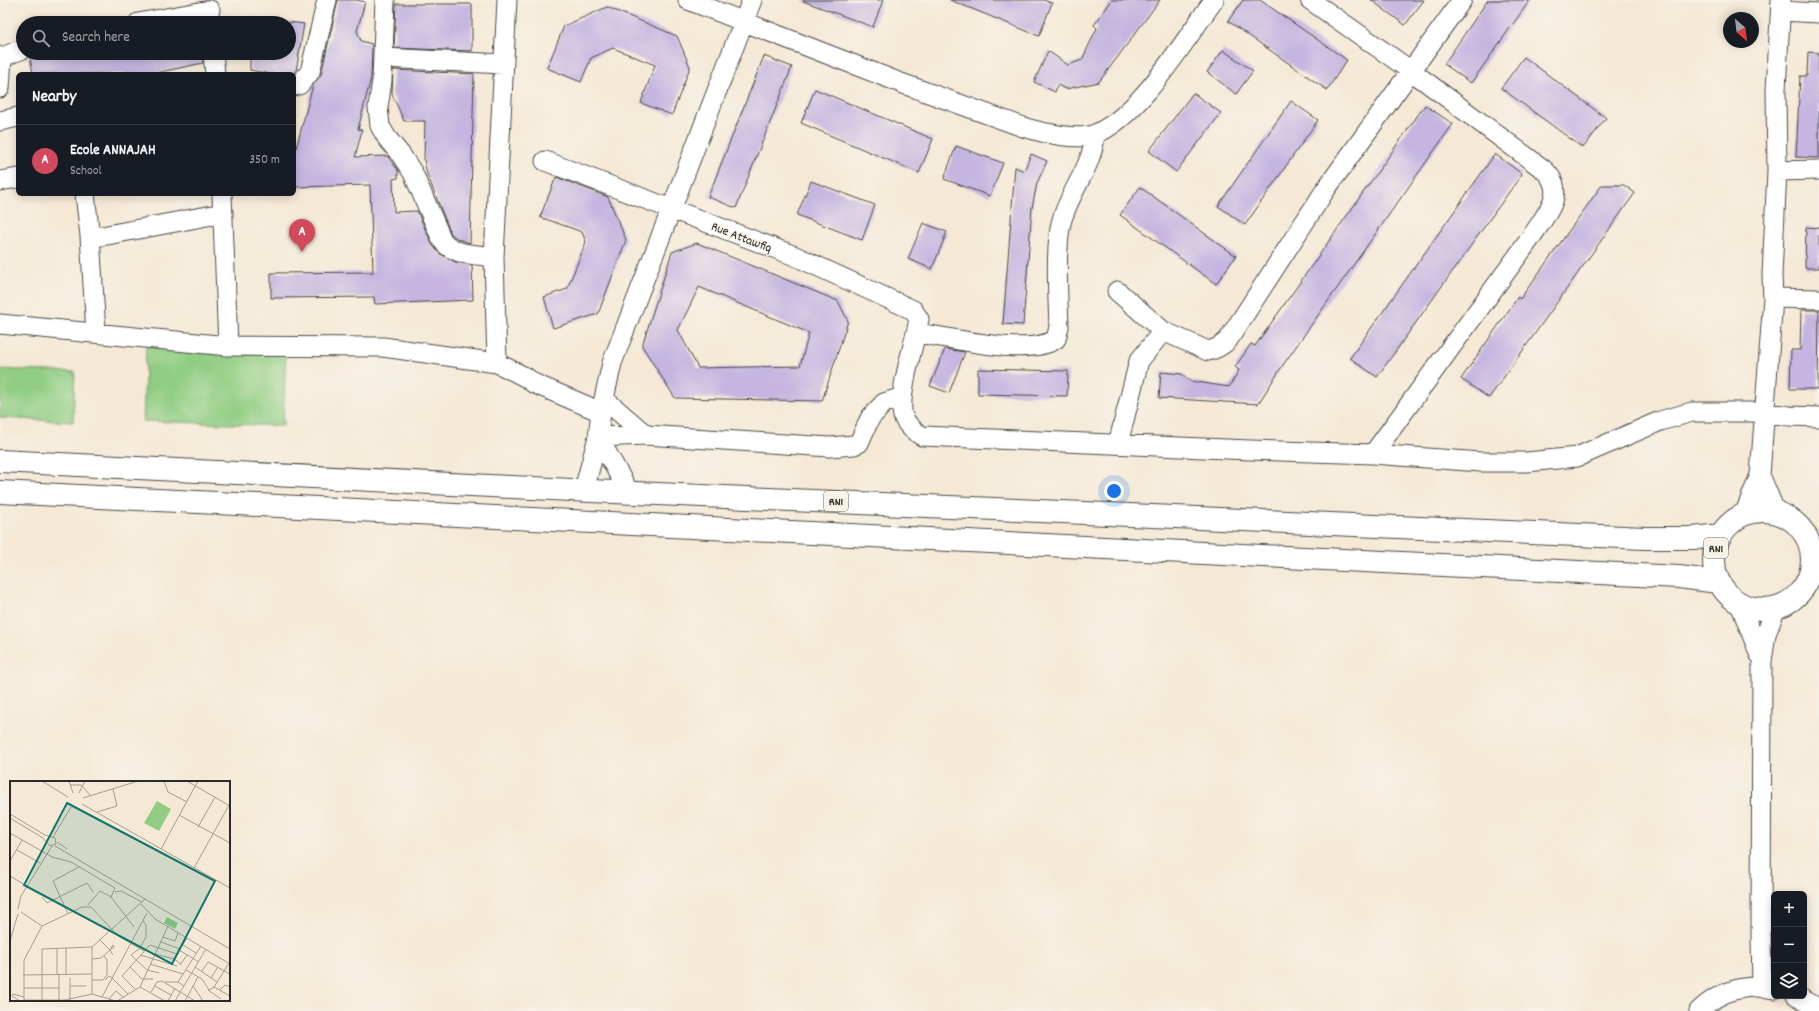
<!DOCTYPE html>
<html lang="en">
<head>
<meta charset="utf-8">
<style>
	body { margin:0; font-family:Dekko,sans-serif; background:#20242c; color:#f1f3f6 }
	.controls { position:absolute; right:12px; bottom:12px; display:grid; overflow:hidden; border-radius:6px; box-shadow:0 2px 10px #0003 }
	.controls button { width:36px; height:36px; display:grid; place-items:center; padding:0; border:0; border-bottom:1px solid #363941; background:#171b24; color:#f1f3f6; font:20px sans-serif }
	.compass { position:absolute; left:1723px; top:12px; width:36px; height:36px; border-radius:50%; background:#171b24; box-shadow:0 2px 10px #0003; rotate:152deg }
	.you { position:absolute; left:1114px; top:491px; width:14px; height:14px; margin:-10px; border:3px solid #fff; border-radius:50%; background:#1a73e8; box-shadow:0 0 0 6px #1a73e833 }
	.badge { display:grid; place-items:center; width:26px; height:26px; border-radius:50%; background:#d1495b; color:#fff; font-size:13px; font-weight:700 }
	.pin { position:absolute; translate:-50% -33px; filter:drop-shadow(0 1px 2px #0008) }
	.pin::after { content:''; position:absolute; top:21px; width:14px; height:12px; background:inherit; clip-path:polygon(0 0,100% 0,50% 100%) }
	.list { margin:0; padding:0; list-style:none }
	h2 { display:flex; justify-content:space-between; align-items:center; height:52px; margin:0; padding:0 16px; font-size:17px }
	h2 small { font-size:13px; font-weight:400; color:#9ea1a6 }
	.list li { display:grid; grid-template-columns:26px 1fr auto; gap:12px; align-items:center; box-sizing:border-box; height:72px; padding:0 16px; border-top:1px solid #363941 }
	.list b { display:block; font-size:15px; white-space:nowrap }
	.list p { margin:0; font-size:13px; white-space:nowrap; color:#9ea1a6 }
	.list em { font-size:13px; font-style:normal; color:#9ea1a6 }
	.icon { flex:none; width:22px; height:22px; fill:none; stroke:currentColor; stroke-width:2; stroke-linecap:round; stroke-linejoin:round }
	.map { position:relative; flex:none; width:1819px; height:1011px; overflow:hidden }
	.search { position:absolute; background:#171b24; box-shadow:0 2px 10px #0003; left:16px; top:16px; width:280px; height:44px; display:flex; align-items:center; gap:10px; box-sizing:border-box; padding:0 14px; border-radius:22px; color:#9ea1a6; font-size:15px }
	.panel { position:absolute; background:#171b24; box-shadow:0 2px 10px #0003; left:16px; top:72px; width:280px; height:124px; border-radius:6px }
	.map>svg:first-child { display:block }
</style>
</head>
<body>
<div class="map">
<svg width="1819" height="1011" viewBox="0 0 1819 1011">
	<rect width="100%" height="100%" fill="#f7f3e8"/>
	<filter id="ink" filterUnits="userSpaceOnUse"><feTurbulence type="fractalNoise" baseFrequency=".025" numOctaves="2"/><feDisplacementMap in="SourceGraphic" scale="8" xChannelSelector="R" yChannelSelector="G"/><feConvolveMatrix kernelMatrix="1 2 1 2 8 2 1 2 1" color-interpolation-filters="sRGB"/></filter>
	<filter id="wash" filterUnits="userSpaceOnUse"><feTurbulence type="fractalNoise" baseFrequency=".012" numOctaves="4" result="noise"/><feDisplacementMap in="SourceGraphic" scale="16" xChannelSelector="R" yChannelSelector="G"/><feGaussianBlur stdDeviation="0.9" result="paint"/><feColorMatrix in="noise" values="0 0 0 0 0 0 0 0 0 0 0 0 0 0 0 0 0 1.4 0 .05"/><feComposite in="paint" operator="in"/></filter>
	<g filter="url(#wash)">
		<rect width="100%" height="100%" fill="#f5e9d6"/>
		<!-- green -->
		<path fill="#90cd82" stroke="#5e7c56" d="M 146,346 L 286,351 L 283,426 L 143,421 Z
			M 0,369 L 75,372 L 73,422 L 0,418 Z"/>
		<g id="blocks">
			<!-- building -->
			<path fill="#c5b5e0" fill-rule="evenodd" d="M 338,0 L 357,0 L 365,2 L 357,31 L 361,41 L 372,44 L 371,78 L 358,129 L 362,130 L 355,157 L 387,156 L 398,170 L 398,178 L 393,179 L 394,212 L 417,211 L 432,244 L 439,253 L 455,262 L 472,265 L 473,300 L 375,304 L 374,297 L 271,298 L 271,273 L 373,272 L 370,185 L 294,187 L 294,156 L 313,85 L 321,75 Z
				M 804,0 L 883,0 L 873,27 L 803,1 Z
				M 950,0 L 1043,0 L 1052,3 L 1039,36 Z
				M 1112,0 L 1160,0 L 1099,82 L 1066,89 L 1057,85 L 1055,92 L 1034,82 L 1048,51 L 1068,65 L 1082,60 L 1097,28 L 1094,25 Z
				M 1243,0 L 1260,0 L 1347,60 L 1327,90 L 1228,21 Z
				M 1371,0 L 1424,0 L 1405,25 Z
				M 1488,0 L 1530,0 L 1471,83 L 1444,64 Z
				M 396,4 L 472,4 L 472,51 L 394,48 Z
				M 607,7 L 677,36 L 690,67 L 672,115 L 641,103 L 655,65 L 613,48 L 591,58 L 581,82 L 547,68 L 564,26 Z
				M 289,22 L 304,24 L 296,71 L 294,74 L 271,74 L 250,70 L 250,53 L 289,53 Z
				M 1223,50 L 1253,71 L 1236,94 L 1207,72 Z
				M 1808,52 L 1819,53 L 1819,158 L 1796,157 L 1800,76 L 1807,76 Z
				M 33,53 L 202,53 L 203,63 L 151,74 L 33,74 L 30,57 Z
				M 764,56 L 792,67 L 736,208 L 708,197 Z
				M 1524,57 L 1606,118 L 1583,148 L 1501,88 Z
				M 393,70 L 474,74 L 470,243 L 458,239 L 451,234 L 427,174 L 424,160 L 425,121 L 404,121 L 392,94 Z
				M 815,89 L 933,139 L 919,173 L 801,123 Z
				M 1193,93 L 1221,113 L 1176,172 L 1149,151 Z
				M 1291,101 L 1318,120 L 1245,225 L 1218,206 Z
				M 1425,105 L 1453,124 L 1283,365 L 1258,404 L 1159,398 L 1161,372 L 1182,374 L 1190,381 L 1229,387 L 1239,370 L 1235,367 L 1251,344 L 1255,346 Z
				M 956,146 L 1003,163 L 990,196 L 944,179 Z
				M 1031,154 L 1047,161 L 1037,183 L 1032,208 L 1023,325 L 1003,324 L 1015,167 L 1024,171 Z
				M 1495,154 L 1522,174 L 1377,377 L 1350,358 Z
				M 556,177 L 608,197 L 626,240 L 598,314 L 553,328 L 544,297 L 567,289 L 586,242 L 582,232 L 540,217 Z
				M 811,181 L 875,205 L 862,240 L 797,215 Z
				M 1602,185 L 1624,185 L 1635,193 L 1489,398 L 1461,379 L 1518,297 L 1520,299 Z
				M 1140,187 L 1236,256 L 1216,284 L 1120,215 Z
				M 923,223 L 947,232 L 932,269 L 908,259 Z
				M 1806,227 L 1819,228 L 1819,268 L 1805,268 Z
				M 697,243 L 838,301 L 848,321 L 822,401 L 675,398 L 642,346 L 672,252 ZM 699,287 L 809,333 L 800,366 L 698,368 L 678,330 Z
				M 1801,310 L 1819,310 L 1818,389 L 1790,389 L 1791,350 L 1800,350 Z
				M 945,349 L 965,352 L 949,393 L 930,386 Z
				M 978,369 L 1068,371 L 1067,396 L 978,394 Z"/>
		</g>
	</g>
	<g filter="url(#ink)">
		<use href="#blocks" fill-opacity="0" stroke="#494845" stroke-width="1"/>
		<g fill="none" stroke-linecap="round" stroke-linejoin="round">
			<defs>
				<path id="minor" d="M 385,0 L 382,81 L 378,107 L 380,126 L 387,138 L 401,155 L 413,173 L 442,240 C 453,256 477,254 494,257
					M 688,0 L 901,83 L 1026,128 C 1043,133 1079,141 1095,134 C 1139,117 1186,38 1214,0
					M 1310,0 L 1410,70 L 1543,169 C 1570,192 1544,216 1530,239 L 1373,454
					M 1781,11 L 1819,13
					M 138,23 L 210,10
					M 213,53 L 215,74
					M 0,56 L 2,57 L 23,49
					M 383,58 L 504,64
					M 294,86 L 299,85 L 310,72 L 327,0
					M 0,88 L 2,57
					M 0,121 L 18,117
					M 545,161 L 795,256 L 913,310 L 919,319 C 915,342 897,397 903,416 C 907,426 914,431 922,436 L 1250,450 L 1373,454 L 1481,462 L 1527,462 L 1577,457 L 1660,421 L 1692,412 L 1764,412 L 1789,416 L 1819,417
					M 1777,171 L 1819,170
					M 0,181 L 18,178
					M 85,194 L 90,236
					M 222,194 L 228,346
					M 1117,291 L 1163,331 L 1208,351 C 1217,349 1222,346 1228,340 L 1326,189 L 1462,0
					M 1773,298 L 1819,299
					M 0,324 L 228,346 L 383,347 L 497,363 L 527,378 L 533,383 L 601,412
					M 96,333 L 90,236 L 102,236 L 223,213
					M 916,333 C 950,337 1028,358 1056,339 L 1059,327 C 1058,297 1055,251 1061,223 C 1069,192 1093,166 1095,135
					M 497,363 L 494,257 L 507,0
					M 604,399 L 646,435
					M 598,437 L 646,435 L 830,447 L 854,445 L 859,443 L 870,418 L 884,403 L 902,397
					M 598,437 L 629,492
					M 1118,444 L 1139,361 L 1163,331
					M 1760,475 L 1776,513
					M 584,490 L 598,437 L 601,412 L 612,363 L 752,0
					M 1744,515 L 1760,475 L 1773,298 L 1772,275 L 1777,171 L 1776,90 L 1781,0
					M 1740,604 L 1761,658
					M 1762,986 L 1761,935 L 1762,661 L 1766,634 L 1776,608
					M 1796,996 L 1811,1004 L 1817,1011
					M 1699,1011 C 1719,991 1746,983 1774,989"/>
				<path id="trunk" d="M 0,461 L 591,491 L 1645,538 L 1693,538 L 1721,535
					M 0,492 L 1679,577 L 1718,582
					M1714 560a49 49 0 1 1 98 0a49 49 0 1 1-98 0Z"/>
			</defs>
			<!-- minor casing -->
			<use href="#minor" stroke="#494845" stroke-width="21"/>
			<!-- trunk casing -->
			<use href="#trunk" stroke="#494845" stroke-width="24"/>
			<!-- minor -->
			<use href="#minor" stroke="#fff" stroke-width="19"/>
			<!-- trunk -->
			<use href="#trunk" stroke="#fff" stroke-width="22"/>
		</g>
	</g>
	<g text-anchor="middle" stroke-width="3" stroke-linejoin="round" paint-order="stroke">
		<!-- shield labels -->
		<g fill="#f7f3e8" stroke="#686764" stroke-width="1">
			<rect x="824" y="491" width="24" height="20" rx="3"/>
			<rect x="1704" y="538" width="24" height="20" rx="3"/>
		</g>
		<g font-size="12" font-weight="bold" fill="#2b2b2b">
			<text x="836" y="505">RN1</text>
			<text x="1716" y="552">RN1</text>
		</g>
		<!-- street labels -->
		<g font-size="13" fill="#2b2b2b" stroke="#f7f3e8">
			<text transform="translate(742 236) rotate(21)" y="5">Rue Attawfiq</text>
		</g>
	</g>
	<!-- overview -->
	<g transform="translate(10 781)">
		<rect width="220" height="220" fill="#f5e9d6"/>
		<path d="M 147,20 L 161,28 L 149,50 L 134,42 ZM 157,136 L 168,142 L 165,148 L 154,142 Z" fill="#90cd82"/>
		<path fill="none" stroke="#a49d92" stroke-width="1" d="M 32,0 L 58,16M 59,0 L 63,12M 154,0 L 158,11 L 177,21M 177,0 L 220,25M 60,4 L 71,4 L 81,15M 69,12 L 75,0M 73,17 L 128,0M 72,23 L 220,107M 87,31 L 107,25 L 103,8M 0,33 L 35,54 L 45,57 L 46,63 L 40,65 L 33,57 L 0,37M 169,34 L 220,62M 188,46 L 205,16M 0,52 L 42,76 L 61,81 L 105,107 L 101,116M 43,56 L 61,26M 47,61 L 57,68M 45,65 L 220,168M 151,68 L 188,0M 7,69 L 30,82M 0,80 L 12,59M 184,87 L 219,24M 0,95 L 17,105M 105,111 L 111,110 L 132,121M 32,116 L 37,122 L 77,102 L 83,111M 101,116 L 124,146M 131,123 L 145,138 L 220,183M 78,124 L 90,110 L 101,116M 8,128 L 11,115 L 42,65M 11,131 L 32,145M 58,133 L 43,100 L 69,86M 133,140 L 136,144 L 136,156 L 130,167 L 121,174 L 137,189 L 149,192M 153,156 L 165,160 L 168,152M 0,160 L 8,133M 151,161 L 170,168M 173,164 L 186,172M 82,166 L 82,213M 47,167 L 47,193M 56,167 L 56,193M 100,169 L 103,164 L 104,166 L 100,169 L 103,174M 169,169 L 189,181M 145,173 L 164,178 L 171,183M 167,173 L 177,157M 130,174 L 167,185M 82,178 L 91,177 L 100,169 L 90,159M 140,183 L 173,193M 170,184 L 177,174M 120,186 L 132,198 L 143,198M 185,186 L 207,201M 176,189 L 192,198 L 199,209 L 204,206 L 219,182M 192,190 L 198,181 L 220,193M 49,193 L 49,219M 13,194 L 82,193M 60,197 L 60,219M 201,197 L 208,186M 82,199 L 93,199 L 97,194 L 97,179 L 94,175M 95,199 L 99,195 L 101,196 L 118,213M 155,201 L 168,201 L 174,205M 168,201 L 191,165M 60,205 L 76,205M 145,205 L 161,214M 183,205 L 193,220M 130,206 L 158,145M 130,206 L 155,220M 204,206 L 220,215M 14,207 L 49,207M 125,208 L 112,195 L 140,164 L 167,173M 198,209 L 211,218M 210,209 L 215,204 L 220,206M 141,211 L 147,201 L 152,200 L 185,220M 92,216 L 137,132M 99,218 L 106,210 L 113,216M 14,219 L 55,219 L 82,213 L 106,220M 10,220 L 2,215 L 3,213 L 14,216M 14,220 L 14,179 L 32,145 L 72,126 L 81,126 L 108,155 L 134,170M 32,220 L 32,168 L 82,166 L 135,118M 107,220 L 130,206M 158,220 L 165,207M 165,220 L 196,168M 175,220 L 188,196"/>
		<path fill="#0f766e" fill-opacity="0.15" stroke="#0f766e" stroke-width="2" d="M 57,22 L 205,100 L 162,183 L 14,104 Z"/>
		<rect width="220" height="220" fill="none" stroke="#2b2b2b" stroke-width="2"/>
	</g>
</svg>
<div class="controls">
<button>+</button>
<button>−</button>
<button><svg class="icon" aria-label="layers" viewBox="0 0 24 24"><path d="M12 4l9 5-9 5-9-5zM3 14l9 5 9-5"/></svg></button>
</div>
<svg class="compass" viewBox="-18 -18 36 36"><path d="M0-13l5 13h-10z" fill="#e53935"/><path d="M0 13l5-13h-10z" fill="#9ea1a6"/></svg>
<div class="you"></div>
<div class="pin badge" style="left:302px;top:252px">A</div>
<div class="search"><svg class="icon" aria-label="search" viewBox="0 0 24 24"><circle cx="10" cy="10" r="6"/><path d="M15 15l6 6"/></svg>Search here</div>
<section class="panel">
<h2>Nearby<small></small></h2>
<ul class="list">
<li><span class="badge">A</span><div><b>Ecole ANNAJAH</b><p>School</p></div><em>350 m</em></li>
</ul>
</section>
</div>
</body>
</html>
